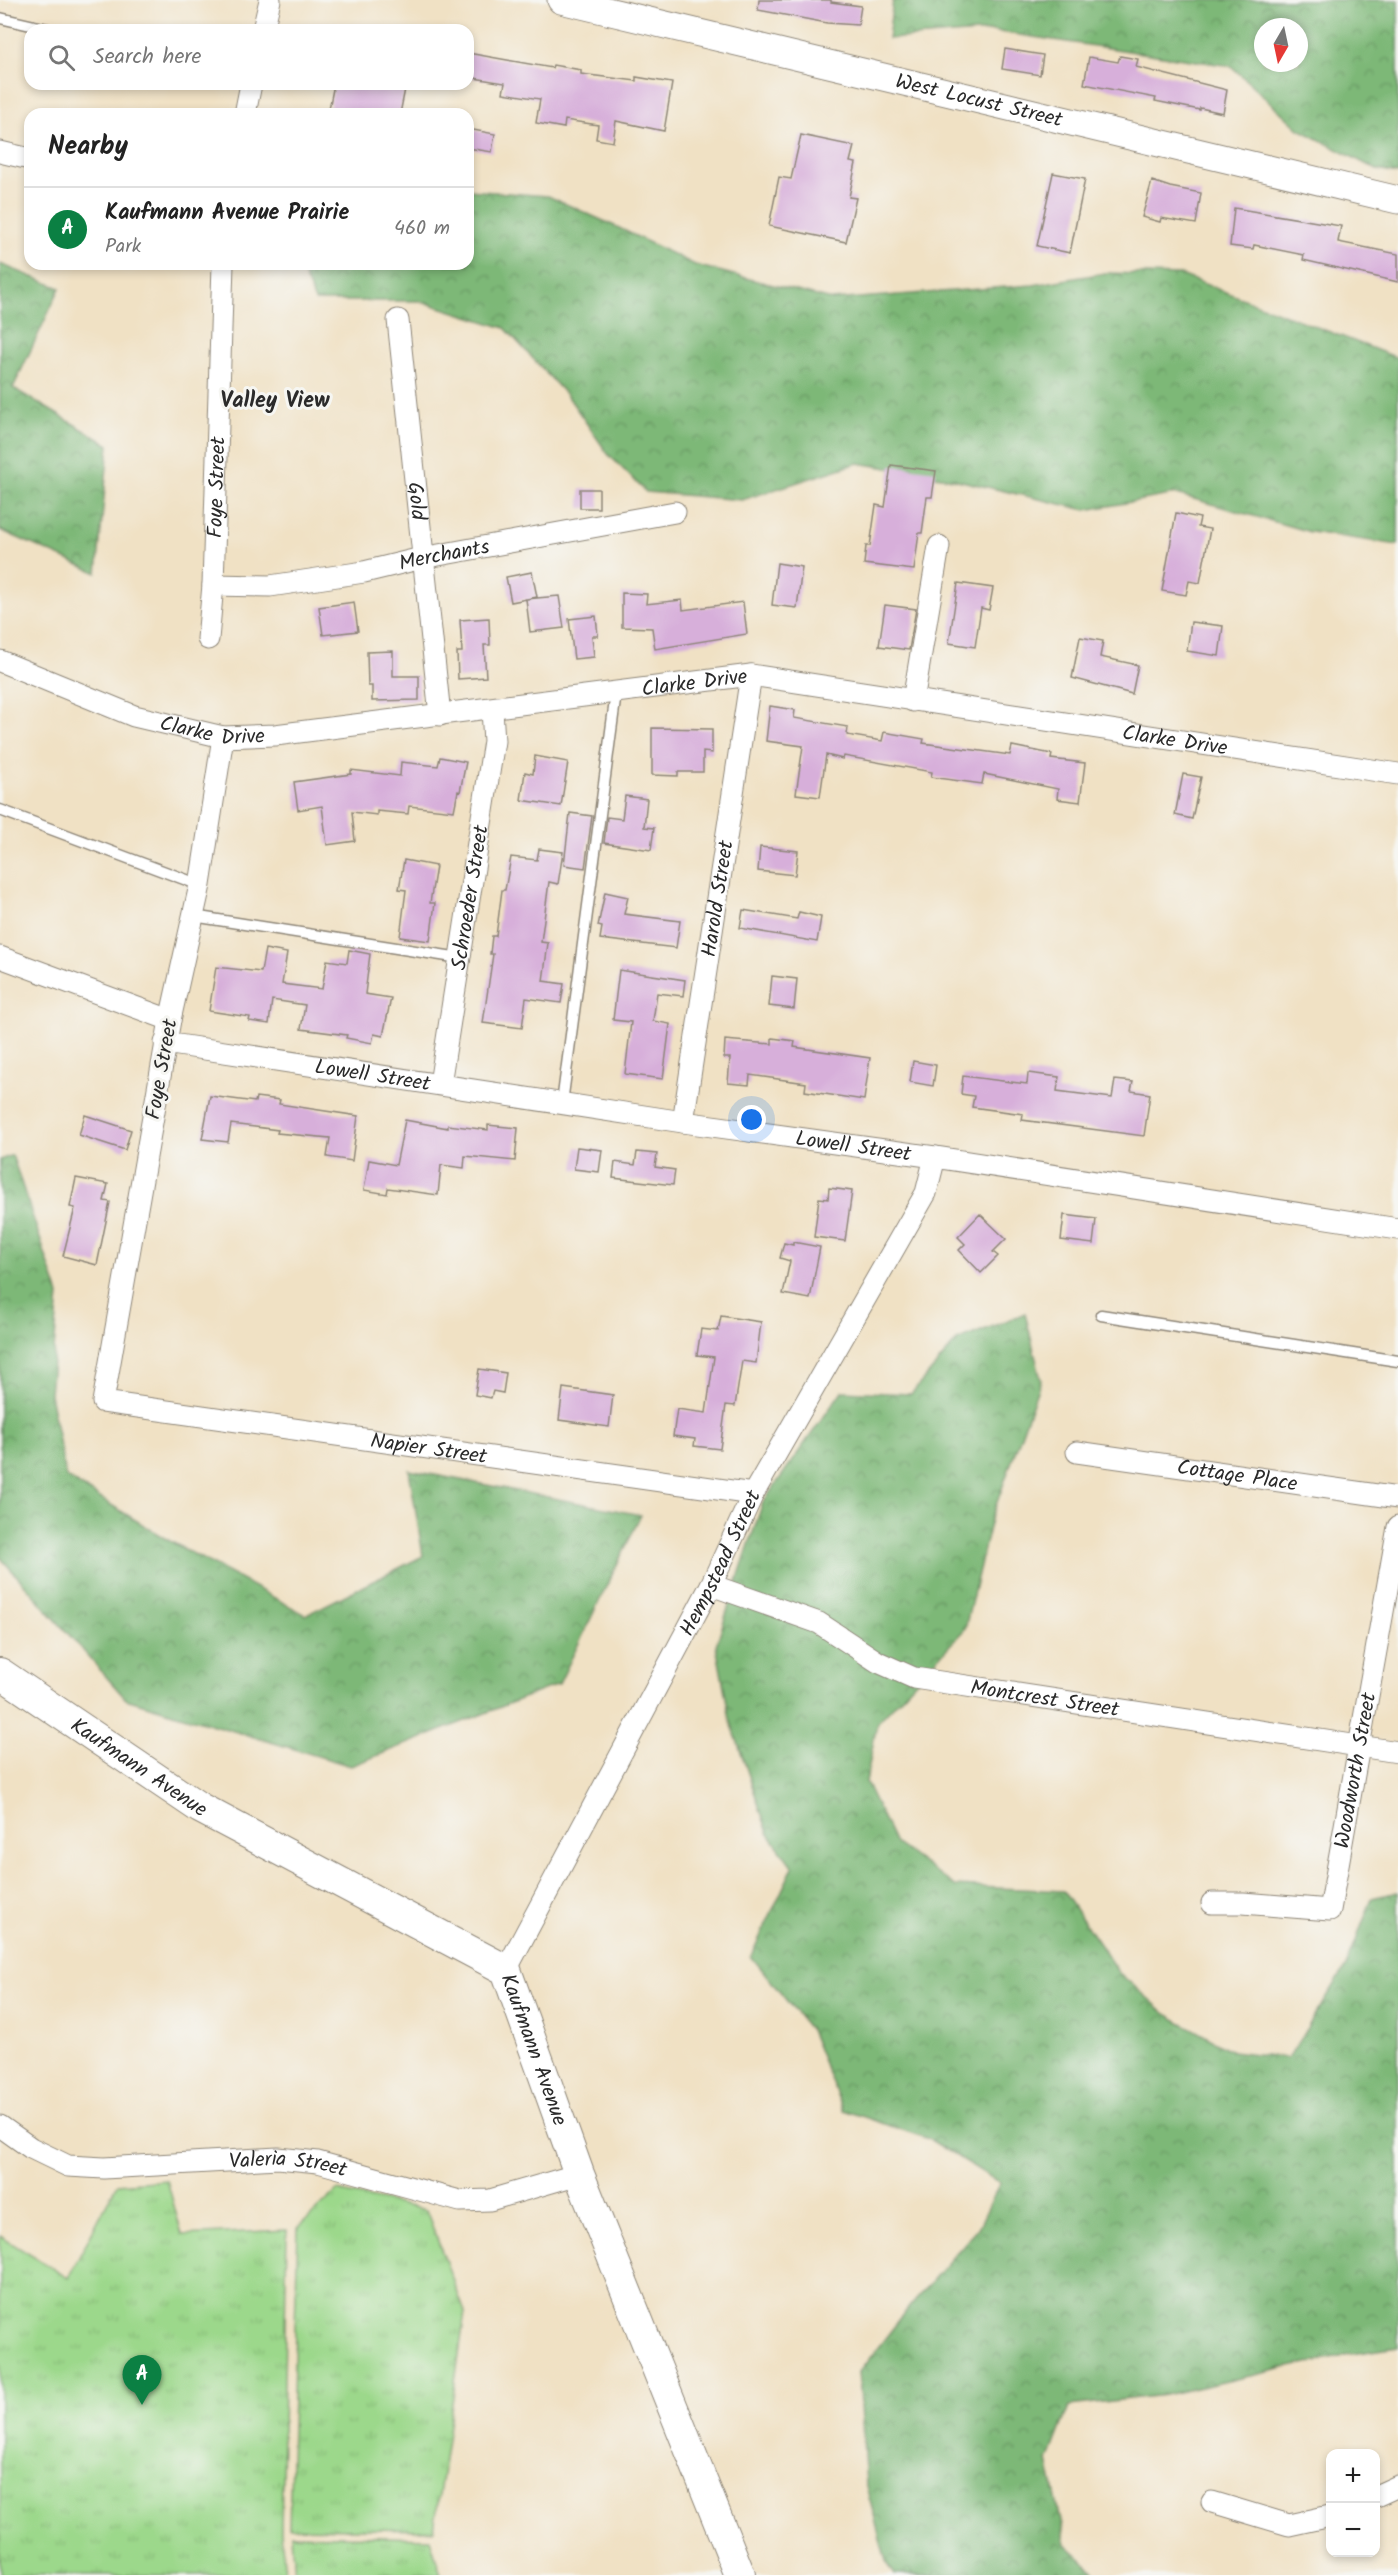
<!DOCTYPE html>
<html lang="en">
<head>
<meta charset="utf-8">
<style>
	body { margin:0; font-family:Kalam,sans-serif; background:#f2f2f2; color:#222 }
	.controls { position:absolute; right:18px; bottom:18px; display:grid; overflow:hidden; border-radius:12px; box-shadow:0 3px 9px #0003 }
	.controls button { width:54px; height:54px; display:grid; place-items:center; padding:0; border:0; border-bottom:2px solid #e0e0e0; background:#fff; color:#222; font:30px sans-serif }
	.compass { position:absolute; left:1254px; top:18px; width:54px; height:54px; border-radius:50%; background:#fff; box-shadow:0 3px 9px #0003; rotate:189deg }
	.you { position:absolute; left:752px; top:1120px; width:21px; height:21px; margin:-15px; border:4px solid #fff; border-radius:50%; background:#1a73e8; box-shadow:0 0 0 9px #1a73e833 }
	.badge { display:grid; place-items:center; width:39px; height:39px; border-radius:50%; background:#0b8043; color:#fff; font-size:20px; font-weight:700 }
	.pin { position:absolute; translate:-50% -50px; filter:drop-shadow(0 2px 3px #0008) }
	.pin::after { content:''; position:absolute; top:32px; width:21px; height:18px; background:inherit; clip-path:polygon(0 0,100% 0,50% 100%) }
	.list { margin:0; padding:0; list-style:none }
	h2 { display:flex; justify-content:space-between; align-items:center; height:78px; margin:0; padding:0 24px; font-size:26px }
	h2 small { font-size:20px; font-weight:400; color:#767676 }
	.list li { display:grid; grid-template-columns:39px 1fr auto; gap:18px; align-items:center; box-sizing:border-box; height:84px; padding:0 24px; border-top:2px solid #e0e0e0 }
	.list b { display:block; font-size:22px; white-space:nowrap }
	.list p { margin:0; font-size:20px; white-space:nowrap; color:#767676 }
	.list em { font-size:20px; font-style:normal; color:#767676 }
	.icon { flex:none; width:33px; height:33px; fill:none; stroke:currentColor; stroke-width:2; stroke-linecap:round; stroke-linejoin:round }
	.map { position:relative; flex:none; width:1398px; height:2575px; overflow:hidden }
	.search { position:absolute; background:#fff; box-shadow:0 3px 9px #0003; left:24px; top:24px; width:450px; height:66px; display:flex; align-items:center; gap:15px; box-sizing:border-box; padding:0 21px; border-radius:18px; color:#767676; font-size:22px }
	.panel { position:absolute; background:#fff; box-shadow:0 3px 9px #0003; left:24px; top:108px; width:450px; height:162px; border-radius:18px }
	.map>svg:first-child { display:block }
</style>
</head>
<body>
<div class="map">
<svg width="1398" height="2575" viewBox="0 0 1398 2575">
	<defs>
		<pattern id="grass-tufts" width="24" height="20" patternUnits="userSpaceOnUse" patternTransform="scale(1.5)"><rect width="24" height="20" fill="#9cd88b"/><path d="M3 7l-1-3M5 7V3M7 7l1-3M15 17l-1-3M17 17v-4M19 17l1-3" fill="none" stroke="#87ba78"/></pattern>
		<pattern id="forest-crowns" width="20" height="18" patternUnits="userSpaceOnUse" patternTransform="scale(1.5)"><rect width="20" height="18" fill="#7db877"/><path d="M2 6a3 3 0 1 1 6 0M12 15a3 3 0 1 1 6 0" fill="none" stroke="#679662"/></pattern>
	</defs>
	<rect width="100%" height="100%" fill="#f6f6f2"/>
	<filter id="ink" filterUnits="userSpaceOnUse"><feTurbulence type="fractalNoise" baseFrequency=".0167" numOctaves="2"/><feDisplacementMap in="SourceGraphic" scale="12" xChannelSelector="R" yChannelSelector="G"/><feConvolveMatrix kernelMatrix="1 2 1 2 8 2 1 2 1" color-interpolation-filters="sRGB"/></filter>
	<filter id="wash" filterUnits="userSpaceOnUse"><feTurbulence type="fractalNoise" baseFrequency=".008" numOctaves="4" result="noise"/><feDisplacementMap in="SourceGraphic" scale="24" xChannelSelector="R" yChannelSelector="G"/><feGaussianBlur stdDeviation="1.35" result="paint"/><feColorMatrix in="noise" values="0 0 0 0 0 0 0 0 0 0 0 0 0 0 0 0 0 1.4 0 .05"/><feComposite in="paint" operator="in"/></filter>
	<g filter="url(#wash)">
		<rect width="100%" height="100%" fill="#f0e1c4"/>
		<!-- grass -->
		<path fill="url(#grass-tufts)" stroke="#64825b" stroke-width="1.5" d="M 167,2180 L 182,2235 L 287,2230 L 281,2532 L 285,2575 L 0,2575 L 0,2236 L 68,2278 L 117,2184 Z
			M 337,2191 L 426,2210 L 465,2312 L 434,2530 L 289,2528 L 298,2228 Z
			M 291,2535 L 430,2538 L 441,2575 L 294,2575 Z"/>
		<!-- forest -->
		<path fill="url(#forest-crowns)" stroke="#547251" stroke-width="1.5" fill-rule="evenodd" d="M 893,0 L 1398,0 L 1398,174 L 1377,170 L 1299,129 L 1231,66 L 992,31 L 888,39 ZM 1263,27 L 1299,27 L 1299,63 L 1263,63 Z
			M 468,190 L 548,196 L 617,227 L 695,265 L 832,300 L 1033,285 L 1105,273 L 1181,275 L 1398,358 L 1398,545 L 1310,532 L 1176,494 L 1086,510 L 953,479 L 858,463 L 742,500 L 646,492 L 608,454 L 569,398 L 505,328 L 420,301 L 315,301 L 299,264 L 468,264 Z
			M 0,264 L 60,288 L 13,388 L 109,445 L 97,573 L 0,530 Z
			M 12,1155 L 59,1295 L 50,1394 L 66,1477 L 166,1539 L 306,1615 L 423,1556 L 409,1470 L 641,1515 L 559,1684 L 351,1766 L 126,1699 L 0,1557 L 0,1160 Z
			M 1025,1313 L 1041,1380 L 991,1519 L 965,1629 L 877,1723 L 866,1782 L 895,1843 L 955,1886 L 1063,1891 L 1118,1972 L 1166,2014 L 1232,2051 L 1288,2058 L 1346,1967 L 1372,1898 L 1398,1892 L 1398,2347 L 1344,2355 L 1165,2395 L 1069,2406 L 1048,2461 L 1066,2545 L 1099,2575 L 895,2575 L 886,2561 L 866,2486 L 859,2372 L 910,2306 L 978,2228 L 1000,2183 L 929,2139 L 843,2110 L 810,2030 L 751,1956 L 793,1867 L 768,1833 L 730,1719 L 716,1645 L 763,1502 L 842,1391 L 911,1394 L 957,1341 Z"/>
		<g id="blocks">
			<!-- building -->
			<path fill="#d7afda" d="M 759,0 L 831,0 L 831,2 L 861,6 L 858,25 L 827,23 L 758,10 Z
				M 1005,49 L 1043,55 L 1040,75 L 1002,69 Z
				M 468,53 L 552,68 L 553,65 L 581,70 L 581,74 L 636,81 L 636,77 L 672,83 L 664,131 L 616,121 L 613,142 L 596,139 L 598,125 L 565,120 L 564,128 L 536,123 L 540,99 L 503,93 L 505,83 L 468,77 Z
				M 1120,56 L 1138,59 L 1136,67 L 1227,90 L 1223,113 L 1200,108 L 1200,110 L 1155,101 L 1156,98 L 1084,84 L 1089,57 L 1118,62 Z
				M 334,84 L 406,84 L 400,114 L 328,114 Z
				M 468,129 L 495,134 L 492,152 L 468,148 Z
				M 801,135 L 854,146 L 850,162 L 856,163 L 849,197 L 856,198 L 846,242 L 769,226 L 779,177 L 791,179 Z
				M 1053,173 L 1085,179 L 1070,253 L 1037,246 Z
				M 1152,181 L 1170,187 L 1201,193 L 1196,224 L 1161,218 L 1160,222 L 1142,217 Z
				M 1234,208 L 1341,226 L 1338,242 L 1398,254 L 1398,282 L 1303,260 L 1304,255 L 1254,245 L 1253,249 L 1230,246 Z
				M 891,465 L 936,471 L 932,497 L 927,497 L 922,533 L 919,533 L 914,570 L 864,564 L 866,546 L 870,546 L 876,505 L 885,507 Z
				M 580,489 L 599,489 L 599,508 L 580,508 Z
				M 1176,513 L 1200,518 L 1198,527 L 1210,529 L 1200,583 L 1189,581 L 1186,595 L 1162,591 Z
				M 777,563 L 802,567 L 797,608 L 772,605 Z
				M 532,572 L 537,597 L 511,602 L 506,577 Z
				M 958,583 L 993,588 L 989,610 L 981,608 L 975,647 L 949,643 Z
				M 622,593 L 647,594 L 646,604 L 682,600 L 683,610 L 743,602 L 747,634 L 655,649 L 652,628 L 622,627 Z
				M 559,596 L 564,628 L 530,632 L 526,599 Z
				M 354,602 L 358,631 L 323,635 L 319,607 Z
				M 885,605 L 916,609 L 909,650 L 879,646 Z
				M 596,616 L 598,636 L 592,636 L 594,657 L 574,659 L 569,619 Z
				M 489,618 L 490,645 L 484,645 L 486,677 L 458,679 L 457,652 L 462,652 L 460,620 Z
				M 1191,622 L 1223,626 L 1219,656 L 1187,651 Z
				M 1080,637 L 1103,641 L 1100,657 L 1138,665 L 1132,694 L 1072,678 Z
				M 393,651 L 393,676 L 419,676 L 419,700 L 372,701 L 372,686 L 368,686 L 367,652 Z
				M 770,706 L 795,710 L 794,718 L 848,727 L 847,735 L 882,741 L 884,732 L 924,739 L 923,743 L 1010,755 L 1012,746 L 1052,754 L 1051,759 L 1085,763 L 1080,802 L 1057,799 L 1058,789 L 984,774 L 982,784 L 931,777 L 932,772 L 844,756 L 843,759 L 826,755 L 820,797 L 796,794 L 803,746 L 766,741 Z
				M 652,728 L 712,729 L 712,753 L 703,752 L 703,772 L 678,772 L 678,776 L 652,775 Z
				M 535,756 L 568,762 L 561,806 L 521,800 L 525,772 L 533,774 Z
				M 440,757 L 466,762 L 460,792 L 458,791 L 454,811 L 409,806 L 408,814 L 377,811 L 377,815 L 352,812 L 355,841 L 327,845 L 322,806 L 298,810 L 294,782 L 351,774 L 351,770 L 400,776 L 401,762 L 438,766 Z
				M 1183,774 L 1201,777 L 1192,819 L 1175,815 Z
				M 625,796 L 647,799 L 644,827 L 654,828 L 651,850 L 604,843 L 607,817 L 622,819 Z
				M 570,813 L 592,816 L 585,868 L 564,865 Z
				M 760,847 L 798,851 L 795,875 L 758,871 Z
				M 539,849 L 563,852 L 558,884 L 549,882 L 541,942 L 548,943 L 543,981 L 564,984 L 561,1003 L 526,998 L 522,1028 L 483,1023 L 493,954 L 490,954 L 492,936 L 496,936 L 502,890 L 505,890 L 511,857 L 537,860 Z
				M 404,860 L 436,866 L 430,903 L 435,903 L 430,941 L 400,937 L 406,890 L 399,889 Z
				M 605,892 L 628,897 L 624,914 L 680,921 L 676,948 L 600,939 L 602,927 L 598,926 Z
				M 743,910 L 797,919 L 799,912 L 821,917 L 817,942 L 740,928 Z
				M 265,949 L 287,953 L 282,984 L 322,989 L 327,960 L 347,963 L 349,950 L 370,954 L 365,994 L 391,998 L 383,1036 L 374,1034 L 372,1043 L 346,1038 L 347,1035 L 301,1029 L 305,1005 L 272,1000 L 269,1024 L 249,1021 L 250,1017 L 209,1011 L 216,967 L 261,972 Z
				M 619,970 L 685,980 L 683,996 L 657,993 L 653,1021 L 670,1024 L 663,1079 L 625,1074 L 631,1022 L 613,1020 Z
				M 772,976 L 797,979 L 794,1009 L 769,1006 Z
				M 772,1038 L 795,1041 L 794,1047 L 870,1058 L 864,1100 L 805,1091 L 806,1083 L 750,1075 L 749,1085 L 728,1083 L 730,1058 L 724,1058 L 725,1040 L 772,1044 Z
				M 913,1061 L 936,1065 L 933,1086 L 910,1082 Z
				M 1028,1073 L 1059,1077 L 1057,1091 L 1112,1098 L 1115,1080 L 1133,1082 L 1131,1091 L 1150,1094 L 1144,1136 L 1022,1120 L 1023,1114 L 972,1107 L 974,1096 L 961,1094 L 963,1076 L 1027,1084 Z
				M 210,1096 L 255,1102 L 256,1097 L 280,1100 L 279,1104 L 358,1116 L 352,1161 L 327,1157 L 330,1138 L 277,1133 L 278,1130 L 231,1124 L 228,1142 L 202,1139 Z
				M 85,1115 L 131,1130 L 125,1150 L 79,1135 Z
				M 405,1120 L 448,1128 L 448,1125 L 488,1130 L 488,1125 L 518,1128 L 515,1161 L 465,1156 L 464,1168 L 441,1165 L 438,1195 L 388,1188 L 387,1194 L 364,1190 L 369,1160 L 396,1165 Z
				M 577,1147 L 602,1150 L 599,1172 L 574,1169 Z
				M 637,1152 L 657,1154 L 655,1167 L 675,1170 L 673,1185 L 613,1178 L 615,1162 L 635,1165 Z
				M 76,1178 L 108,1184 L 104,1201 L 110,1202 L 97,1265 L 63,1256 L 75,1208 L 70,1207 Z
				M 829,1188 L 852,1191 L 845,1241 L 814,1237 L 819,1198 L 828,1199 Z
				M 980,1214 L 1006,1239 L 993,1252 L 998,1256 L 981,1273 L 959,1250 L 965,1244 L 958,1237 Z
				M 1064,1215 L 1096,1219 L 1093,1244 L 1061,1240 Z
				M 793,1242 L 820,1247 L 810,1299 L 783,1294 L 790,1261 L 780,1258 L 784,1243 L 793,1245 Z
				M 721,1316 L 761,1322 L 756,1363 L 742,1361 L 735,1406 L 726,1405 L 720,1449 L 694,1446 L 695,1439 L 673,1436 L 677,1409 L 706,1413 L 714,1357 L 697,1355 L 701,1329 L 718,1331 Z
				M 479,1369 L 506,1373 L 503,1393 L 493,1391 L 491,1398 L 475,1395 Z
				M 563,1388 L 613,1395 L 609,1427 L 559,1420 Z"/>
		</g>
	</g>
	<g filter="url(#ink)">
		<use href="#blocks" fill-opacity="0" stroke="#8e8678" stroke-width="1.5"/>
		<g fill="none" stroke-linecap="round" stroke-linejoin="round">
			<defs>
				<path id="service" d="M 0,18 L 52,30
					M 0,810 L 200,885
					M 193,916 L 460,958
					M 562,1103 L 616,693
					M 1101,1315 L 1398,1361"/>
				<g id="minor">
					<path d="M 263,30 L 270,0"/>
					<path d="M 245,114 L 251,84"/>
					<path d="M 0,152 L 30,159"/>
					<path id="s1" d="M 398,320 L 440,715"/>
					<path id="s2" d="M 213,585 L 270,586 L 364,572 L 422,558 L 675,512"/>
					<path id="s3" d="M 208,639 L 213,585 L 223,264"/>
					<path id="s4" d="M 0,661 L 134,716 L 223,737 L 275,735 L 751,675 L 1398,774"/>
					<path d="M 913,701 L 939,546"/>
					<path id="s5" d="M 223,737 L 200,885 L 170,1020 L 103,1402 L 753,1494"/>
					<path d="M 0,957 L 170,1020"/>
					<path id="s6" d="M 165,1043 L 683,1122 L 935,1157 L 1398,1229"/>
					<path id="s7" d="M 440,1084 L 494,741 L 492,710"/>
					<path id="s8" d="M 683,1122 L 751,675"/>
					<path id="s9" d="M 1077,1452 L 1398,1498"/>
					<path id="s10" d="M 711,1585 L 819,1623 L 878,1662 L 914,1678 L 1398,1752"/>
					<path id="s11" d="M 1212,1903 L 1243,1903 L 1330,1910 L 1398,1527"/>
					<path id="s12" d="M 506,1970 L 711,1585 L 753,1494 L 926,1193 L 935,1157"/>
					<path id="s13" d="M 0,2126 L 31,2148 L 68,2166 L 104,2168 L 278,2158 L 318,2162 L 460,2201 L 490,2200 L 579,2174"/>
					<path d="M 1376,2496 L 1398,2486"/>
					<path d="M 1212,2502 L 1289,2525 L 1330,2516"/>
				</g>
				<g id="tertiary">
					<path id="s14" d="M 561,0 L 1398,200"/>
				</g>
				<g id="secondary">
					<path id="s15" d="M 0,1673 L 200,1808 L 506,1970 L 579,2174 L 740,2575"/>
				</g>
			</defs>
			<!-- service casing -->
			<use href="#service" stroke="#8e8678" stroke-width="13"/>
			<!-- minor casing -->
			<use href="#minor" stroke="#8e8678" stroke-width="23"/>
			<!-- tertiary casing -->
			<use href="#tertiary" stroke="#8e8678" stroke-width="29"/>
			<!-- secondary casing -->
			<use href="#secondary" stroke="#8e8678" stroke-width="32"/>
			<!-- service -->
			<use href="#service" stroke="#fff" stroke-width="10"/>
			<!-- minor -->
			<use href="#minor" stroke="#fff" stroke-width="21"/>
			<!-- tertiary -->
			<use href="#tertiary" stroke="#fff" stroke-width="27"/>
			<!-- secondary -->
			<use href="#secondary" stroke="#fff" stroke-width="30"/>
		</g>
	</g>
	<g text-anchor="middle" stroke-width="6" stroke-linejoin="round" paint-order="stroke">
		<!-- street labels -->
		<g font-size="21" fill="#2b2b2b" stroke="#f6f6f2">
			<text dy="7" stroke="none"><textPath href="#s14" startOffset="430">West Locust Street</textPath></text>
			<text dy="7" stroke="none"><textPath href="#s3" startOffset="152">Foye Street</textPath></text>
			<text dy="7" stroke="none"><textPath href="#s1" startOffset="182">Gold</textPath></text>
			<text dy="7" stroke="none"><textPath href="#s2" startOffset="234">Merchants</textPath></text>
			<text dy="7" stroke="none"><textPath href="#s4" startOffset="711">Clarke Drive</textPath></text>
			<text dy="7" stroke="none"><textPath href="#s4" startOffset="225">Clarke Drive</textPath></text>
			<text dy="7" stroke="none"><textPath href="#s4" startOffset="1197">Clarke Drive</textPath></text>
			<text dy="7" stroke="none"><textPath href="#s7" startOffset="189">Schroeder Street</textPath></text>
			<text dy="7" stroke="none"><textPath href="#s8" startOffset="226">Harold Street</textPath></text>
			<text transform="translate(161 1069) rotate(-80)" y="7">Foye Street</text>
			<text dy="7" stroke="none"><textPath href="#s6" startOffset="210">Lowell Street</textPath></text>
			<text dy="7" stroke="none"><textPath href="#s6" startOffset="696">Lowell Street</textPath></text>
			<text dy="7" stroke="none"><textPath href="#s5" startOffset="1005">Napier Street</textPath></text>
			<text dy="7" stroke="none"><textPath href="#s9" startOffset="162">Cottage Place</textPath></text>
			<text dy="7" stroke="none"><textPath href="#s12" startOffset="460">Hempstead Street</textPath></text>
			<text dy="7" stroke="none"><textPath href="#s10" startOffset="357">Montcrest Street</textPath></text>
			<text dy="7" stroke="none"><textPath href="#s15" startOffset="168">Kaufmann Avenue</textPath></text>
			<text dy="7" stroke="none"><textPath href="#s11" startOffset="260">Woodworth Street</textPath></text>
			<text dy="7" stroke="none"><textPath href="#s15" startOffset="672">Kaufmann Avenue</textPath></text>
			<text dy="7" stroke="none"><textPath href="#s13" startOffset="300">Valeria Street</textPath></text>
		</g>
		<!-- neighbourhood labels -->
		<g font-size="22" font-weight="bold" fill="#2b2b2b" stroke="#f6f6f2">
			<text x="275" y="407">Valley View</text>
		</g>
	</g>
</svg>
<div class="controls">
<button>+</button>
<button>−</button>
</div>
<svg class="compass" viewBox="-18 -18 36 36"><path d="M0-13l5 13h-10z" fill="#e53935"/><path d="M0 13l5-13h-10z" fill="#767676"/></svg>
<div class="you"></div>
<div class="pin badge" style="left:142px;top:2405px">A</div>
<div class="search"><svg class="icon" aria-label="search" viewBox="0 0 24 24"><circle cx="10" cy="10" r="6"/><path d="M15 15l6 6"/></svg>Search here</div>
<section class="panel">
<h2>Nearby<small></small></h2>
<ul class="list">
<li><span class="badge">A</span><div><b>Kaufmann Avenue Prairie</b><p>Park</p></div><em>460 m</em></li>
</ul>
</section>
</div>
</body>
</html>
